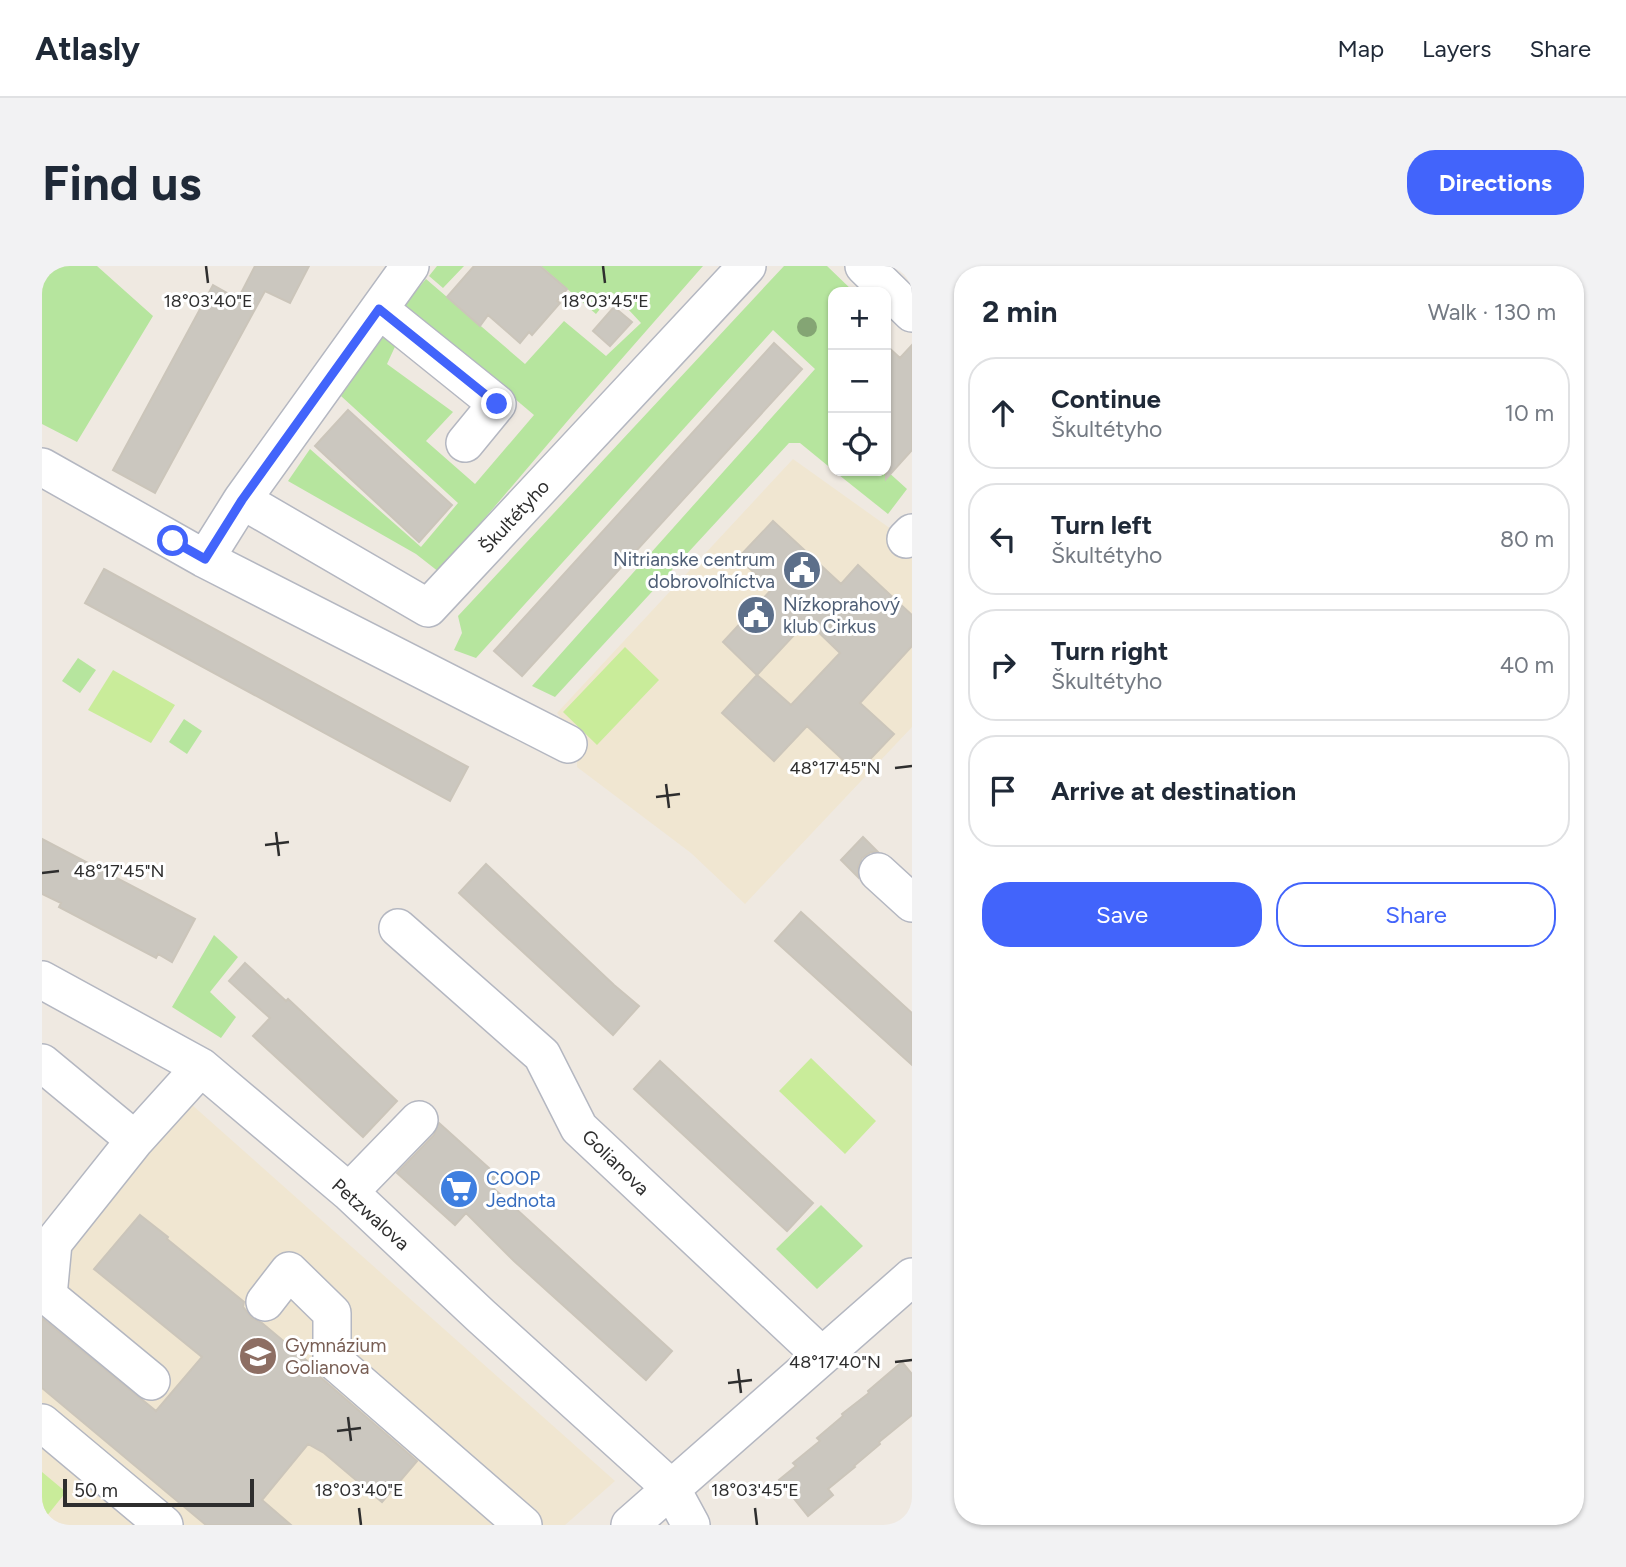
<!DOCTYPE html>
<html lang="en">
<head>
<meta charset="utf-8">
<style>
	body { margin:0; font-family:Figtree,sans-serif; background:#f2f2f3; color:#1f2937 }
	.controls { position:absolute; right:21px; top:21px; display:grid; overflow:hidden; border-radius:14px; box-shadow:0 2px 5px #0004 }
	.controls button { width:63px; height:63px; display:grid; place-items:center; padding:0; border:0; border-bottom:2px solid #e0e1e3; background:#fff; color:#1f2937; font:35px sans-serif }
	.scale { position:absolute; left:21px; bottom:18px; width:191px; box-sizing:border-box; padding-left:7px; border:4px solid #2e2e2e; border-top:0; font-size:19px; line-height:24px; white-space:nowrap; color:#2e2e2e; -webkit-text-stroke:5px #fff; paint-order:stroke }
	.stop { position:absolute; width:21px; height:21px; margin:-16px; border:5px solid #4264fb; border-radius:50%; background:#fff }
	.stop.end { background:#4264fb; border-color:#fff; box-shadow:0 2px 7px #0008 }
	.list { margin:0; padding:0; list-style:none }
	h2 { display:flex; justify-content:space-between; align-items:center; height:91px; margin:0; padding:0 28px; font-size:30px }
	h2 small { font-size:23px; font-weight:400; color:#747a83 }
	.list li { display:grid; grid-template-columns:46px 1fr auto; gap:21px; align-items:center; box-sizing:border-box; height:112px; margin:0 14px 14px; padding:0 14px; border:2px solid #e0e1e3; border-radius:28px }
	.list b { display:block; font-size:26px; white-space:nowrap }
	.list p { margin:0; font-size:23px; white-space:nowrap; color:#747a83 }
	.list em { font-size:23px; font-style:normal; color:#747a83 }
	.actions { display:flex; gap:14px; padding:21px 28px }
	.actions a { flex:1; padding:16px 0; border:2px solid #4264fb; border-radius:28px; text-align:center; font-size:24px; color:#4264fb }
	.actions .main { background:#4264fb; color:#fff }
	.icon { flex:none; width:38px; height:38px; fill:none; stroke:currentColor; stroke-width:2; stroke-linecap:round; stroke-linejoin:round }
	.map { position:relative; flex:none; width:870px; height:1259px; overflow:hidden; border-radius:28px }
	header { display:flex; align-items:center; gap:42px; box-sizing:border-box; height:98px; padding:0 35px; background:#fff; border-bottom:2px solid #e0e1e3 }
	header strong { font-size:33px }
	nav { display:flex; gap:38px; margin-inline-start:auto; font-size:24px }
	.intro { display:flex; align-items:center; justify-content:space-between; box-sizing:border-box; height:168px; padding:0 42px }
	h1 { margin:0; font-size:49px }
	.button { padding:18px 32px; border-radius:28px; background:#4264fb; color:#fff; font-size:24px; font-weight:700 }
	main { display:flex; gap:42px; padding:0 42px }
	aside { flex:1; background:#fff; border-radius:28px; box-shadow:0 2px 5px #0004 }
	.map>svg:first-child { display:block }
</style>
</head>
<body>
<header>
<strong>Atlasly</strong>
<nav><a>Map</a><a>Layers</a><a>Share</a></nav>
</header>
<div class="intro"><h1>Find us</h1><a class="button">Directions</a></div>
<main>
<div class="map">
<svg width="870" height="1259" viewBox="0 0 870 1259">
	<rect width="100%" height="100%" fill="#efe9e1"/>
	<!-- education -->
	<path fill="#f0e6d1" d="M 751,193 L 870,278 L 870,461 L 703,638 L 649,587 L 535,501 L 535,473 L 515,447 Z
		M 149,838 L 573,1215 L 523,1259 L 0,1259 L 0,966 Z"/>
	<!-- green -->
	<path fill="#b6e59e" d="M 0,0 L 55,0 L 111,50 L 35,176 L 0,158 Z
		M 395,0 L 422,0 L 401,22 L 387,10 Z
		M 499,0 L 661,0 L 534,145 L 397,306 L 374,288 L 246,215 L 268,183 L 379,281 L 416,237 L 299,130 L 342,68 L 357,72 L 345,98 L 411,146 L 384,175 L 433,218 L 492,149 L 362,39 L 384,13 L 483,98 L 522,55 L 564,90 L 599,57 L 571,27 L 554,48 Z
		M 742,0 L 785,0 L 812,26 L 791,26 L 791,204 L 758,177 L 747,177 L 513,431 L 490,420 L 773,103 L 731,64 L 434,392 L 412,384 L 420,367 L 416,350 Z
		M 844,204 L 865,223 L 846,248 L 792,205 Z
		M 36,392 L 54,404 L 38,427 L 20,415 Z
		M 142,453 L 160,465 L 145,488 L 127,476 Z
		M 172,669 L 196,691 L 168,726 L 194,751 L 179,772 L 130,741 Z
		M 779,939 L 821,980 L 775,1023 L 734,983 Z"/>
	<!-- pitch -->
	<path fill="#c9ec9a" d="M 583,381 L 617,414 L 555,479 L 521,446 Z
		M 71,404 L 133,439 L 109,477 L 46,444 Z
		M 769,792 L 834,855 L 803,888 L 737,825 Z
		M 0,1206 L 24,1226 L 0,1256 Z"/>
	<!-- building -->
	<path fill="#cbc7bf" stroke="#cbc5ba" stroke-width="2" fill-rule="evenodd" d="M 213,0 L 267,0 L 248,37 L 223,25 L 113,227 L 71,204 L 171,19 L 196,33 Z
		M 432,0 L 498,0 L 525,23 L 515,35 L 518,37 L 490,69 L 487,66 L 478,77 L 446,49 L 438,60 L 405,31 Z
		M 572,41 L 590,56 L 568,80 L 551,65 Z
		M 732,77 L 760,103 L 480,410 L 452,385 Z
		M 844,79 L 858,92 L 870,79 L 870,184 L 844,213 Z
		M 306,144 L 410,239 L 377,276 L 273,180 Z
		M 731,255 L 799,318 L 816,299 L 870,349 L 870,380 L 818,437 L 852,468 L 815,507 L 765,460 L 732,495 L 680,447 L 715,409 L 681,376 L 730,323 L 696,292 ZM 765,355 L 798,387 L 749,439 L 715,409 Z
		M 62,303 L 426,501 L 408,535 L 43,337 Z
		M 821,571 L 836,586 L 829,586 L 820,592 L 816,601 L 816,611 L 799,594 Z
		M 0,573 L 153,653 L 130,696 L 116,688 L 114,692 L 17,641 L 19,637 L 0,628 Z
		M 444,598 L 572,719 L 597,740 L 571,769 L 417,627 Z
		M 759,646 L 870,747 L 870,799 L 733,675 Z
		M 203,697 L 244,735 L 246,733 L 355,835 L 321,871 L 211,770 L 228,752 L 187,715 Z
		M 618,795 L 771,937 L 745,965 L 592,823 Z
		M 397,857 L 457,911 L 449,920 L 630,1085 L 604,1114 L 472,995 L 424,947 L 413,959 L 355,907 L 392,869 Z
		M 98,949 L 126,971 L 125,973 L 202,1036 L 201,1041 L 210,1052 L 220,1057 L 270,1099 L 276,1109 L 375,1195 L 340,1236 L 282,1187 L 266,1178 L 220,1234 L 249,1259 L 164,1259 L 0,1122 L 0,1052 L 114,1145 L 160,1091 L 52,1003 Z
		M 860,1096 L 870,1108 L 870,1149 L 837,1176 L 838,1178 L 812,1200 L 813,1201 L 786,1223 L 791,1229 L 766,1250 L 737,1214 L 754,1200 L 751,1197 L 778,1175 L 775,1172 L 801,1150 L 800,1148 L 827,1127 L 826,1125 Z"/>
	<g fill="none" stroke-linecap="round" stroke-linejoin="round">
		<defs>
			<path id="minor" d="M 368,0 L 200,234 L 386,342 L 705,0
				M 822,0 L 870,47
				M 337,43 L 455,138 L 423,177
				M 0,201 L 163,293
				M 200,234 L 163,293 L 526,478
				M 864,273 L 870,267
				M 836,606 L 870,637
				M 356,662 L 500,789 L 537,862 L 779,1089
				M 0,714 L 159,801 L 307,926 L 439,1050 L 629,1222 L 649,1259
				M 0,797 L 93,874
				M 307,926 L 377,854
				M 223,1036 L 247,1005 L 290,1047 L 290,1093 L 481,1259
				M 109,1115 L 6,1030 L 11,977 L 93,874 L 159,801
				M 0,1157 L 122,1259
				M 588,1259 L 870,1011"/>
		</defs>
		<!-- minor casing -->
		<use href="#minor" stroke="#b4b7c1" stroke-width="40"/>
		<!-- minor -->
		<use href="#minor" stroke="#fff" stroke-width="37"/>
	</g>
	<!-- trees -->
	<circle fill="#84a574" cx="765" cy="61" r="10"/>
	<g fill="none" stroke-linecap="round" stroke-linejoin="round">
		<!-- route -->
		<path stroke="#4264fb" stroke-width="9" d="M 131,275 L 163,293 L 200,234 L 337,43 L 455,138"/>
	</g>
	<!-- ticks -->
	<path fill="none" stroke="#2e2e2e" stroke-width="2.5" d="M 164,0 L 166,17M 561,0 L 563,17M 853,502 L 870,500M 624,518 L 627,542M 614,531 L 638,528M 234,566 L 237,590M 223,579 L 247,576M 0,607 L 17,605M 853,1096 L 870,1094M 696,1103 L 699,1127M 686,1117 L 710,1114M 306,1151 L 309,1175M 295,1165 L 319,1162M 317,1242 L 319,1259M 713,1242 L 715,1259"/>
	<!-- icons -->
	<defs>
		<symbol id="civic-disc" viewBox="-11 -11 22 22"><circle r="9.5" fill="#5c6f8a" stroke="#fff"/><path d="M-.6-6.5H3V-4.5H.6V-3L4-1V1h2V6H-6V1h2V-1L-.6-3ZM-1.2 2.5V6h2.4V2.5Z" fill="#fff"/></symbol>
		<symbol id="supermarket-disc" viewBox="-11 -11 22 22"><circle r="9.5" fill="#3f7fe0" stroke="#fff"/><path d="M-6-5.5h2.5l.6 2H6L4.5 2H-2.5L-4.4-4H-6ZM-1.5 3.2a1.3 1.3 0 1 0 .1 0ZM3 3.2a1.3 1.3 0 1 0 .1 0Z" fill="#fff"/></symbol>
		<symbol id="university-disc" viewBox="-11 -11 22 22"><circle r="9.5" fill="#8d6e63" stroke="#fff"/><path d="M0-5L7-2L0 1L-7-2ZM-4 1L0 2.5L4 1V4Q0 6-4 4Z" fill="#fff"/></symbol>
	</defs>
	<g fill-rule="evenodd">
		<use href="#civic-disc" x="738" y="282" width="44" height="44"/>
		<use href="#civic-disc" x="692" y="327" width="44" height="44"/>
		<use href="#supermarket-disc" x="395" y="901" width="44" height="44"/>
		<use href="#university-disc" x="194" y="1068" width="44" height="44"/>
	</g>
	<g text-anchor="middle" stroke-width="6" stroke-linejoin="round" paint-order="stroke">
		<!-- street labels -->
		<g font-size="19" fill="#2e2e2e" stroke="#fff">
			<text transform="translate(472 250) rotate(-47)" y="7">Škultétyho</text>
			<text transform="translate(574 896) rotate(44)" y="7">Golianova</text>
			<text transform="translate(329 948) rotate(42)" y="7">Petzwalova</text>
		</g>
		<!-- service labels -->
		<g font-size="19" fill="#4e5e75" stroke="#fff" text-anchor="end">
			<text x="733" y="300">Nitrianske centrum<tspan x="733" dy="22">dobrovoľníctva</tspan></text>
			<text x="741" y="345" text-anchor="start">Nízkoprahový<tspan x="741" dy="22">klub Cirkus</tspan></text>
		</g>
		<!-- shop labels -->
		<g font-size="19" fill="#366cbe" stroke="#fff" text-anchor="start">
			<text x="444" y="919">COOP<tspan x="444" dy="22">Jednota</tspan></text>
		</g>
		<!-- education labels -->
		<g font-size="19" fill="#785e54" stroke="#fff" text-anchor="start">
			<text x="243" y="1086">Gymnázium<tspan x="243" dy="22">Golianova</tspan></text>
		</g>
	</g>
	<g font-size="18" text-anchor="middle" fill="#2e2e2e" stroke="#fff" stroke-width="6" stroke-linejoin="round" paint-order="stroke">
		<text x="166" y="41">18°03'40"E</text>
		<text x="563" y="41">18°03'45"E</text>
		<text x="793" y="508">48°17'45"N</text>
		<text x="77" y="611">48°17'45"N</text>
		<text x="793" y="1102">48°17'40"N</text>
		<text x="317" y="1230">18°03'40"E</text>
		<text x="713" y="1230">18°03'45"E</text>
	</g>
</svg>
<div class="controls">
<button>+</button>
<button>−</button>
<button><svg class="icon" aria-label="locate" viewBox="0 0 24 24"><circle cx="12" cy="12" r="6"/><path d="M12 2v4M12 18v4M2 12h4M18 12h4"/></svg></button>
</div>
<div class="scale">50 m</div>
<div class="stop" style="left:131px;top:275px"></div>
<div class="stop end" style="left:455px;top:138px"></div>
</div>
<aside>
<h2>2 min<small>Walk · 130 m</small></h2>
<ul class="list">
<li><svg class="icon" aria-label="ahead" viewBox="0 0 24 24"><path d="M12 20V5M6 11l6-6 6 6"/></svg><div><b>Continue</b><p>Škultétyho</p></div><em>10 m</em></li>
<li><svg class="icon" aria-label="left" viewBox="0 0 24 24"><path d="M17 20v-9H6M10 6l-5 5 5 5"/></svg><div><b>Turn left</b><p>Škultétyho</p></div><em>80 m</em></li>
<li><svg class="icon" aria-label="right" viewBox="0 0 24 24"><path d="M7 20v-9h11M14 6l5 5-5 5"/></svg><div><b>Turn right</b><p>Škultétyho</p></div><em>40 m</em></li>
<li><svg class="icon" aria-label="arrive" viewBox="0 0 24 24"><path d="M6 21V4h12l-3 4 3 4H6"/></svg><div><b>Arrive at destination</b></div></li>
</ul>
<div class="actions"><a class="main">Save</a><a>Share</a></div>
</aside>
</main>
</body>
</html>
